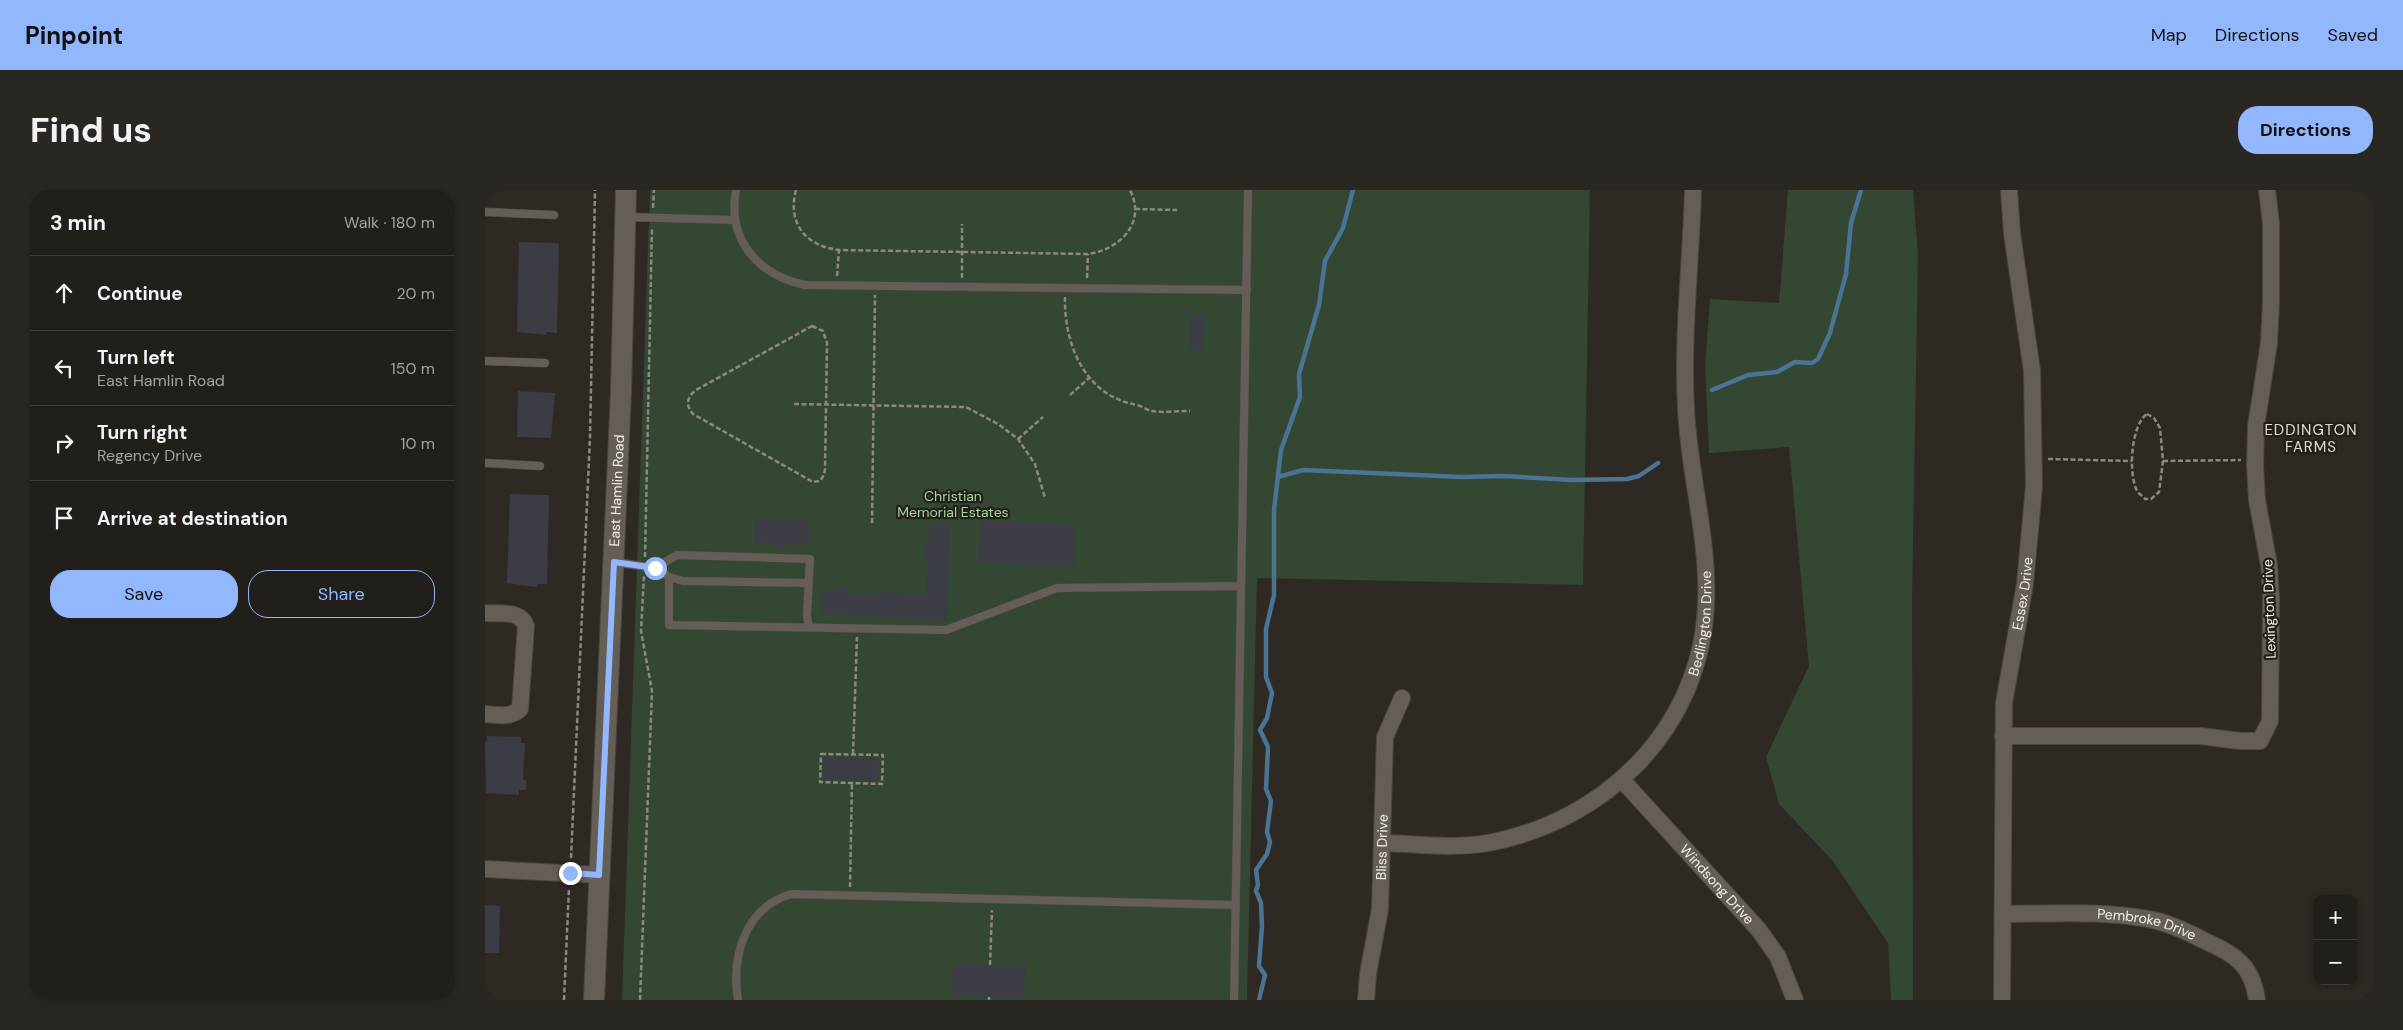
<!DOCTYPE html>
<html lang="en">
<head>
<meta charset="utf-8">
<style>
	body { margin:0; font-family:"DM Sans",sans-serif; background:#2a2723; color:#f1f3f6 }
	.controls { position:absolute; right:15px; bottom:15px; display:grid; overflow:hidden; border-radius:10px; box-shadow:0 2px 8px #0003 }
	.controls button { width:45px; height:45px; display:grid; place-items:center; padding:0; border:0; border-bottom:1px solid #3f3d39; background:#221f1a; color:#f1f3f6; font:25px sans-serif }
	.stop { position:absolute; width:15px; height:15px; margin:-11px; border:4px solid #93b7fd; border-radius:50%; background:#fff }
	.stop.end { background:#93b7fd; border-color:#fff; box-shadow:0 1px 5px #0008 }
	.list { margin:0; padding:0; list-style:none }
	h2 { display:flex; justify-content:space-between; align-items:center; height:65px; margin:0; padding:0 20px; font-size:21px }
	h2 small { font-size:16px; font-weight:400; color:#a2a2a2 }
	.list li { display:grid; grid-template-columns:32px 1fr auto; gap:15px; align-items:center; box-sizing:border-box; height:75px; padding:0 20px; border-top:1px solid #3f3d39 }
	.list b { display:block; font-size:19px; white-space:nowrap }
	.list p { margin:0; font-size:16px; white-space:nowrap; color:#a2a2a2 }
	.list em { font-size:16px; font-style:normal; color:#a2a2a2 }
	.actions { display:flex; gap:10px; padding:15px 20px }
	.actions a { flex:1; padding:11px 0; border:1px solid #93b7fd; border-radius:20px; text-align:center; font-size:18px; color:#93b7fd }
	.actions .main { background:#93b7fd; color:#111 }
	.icon { flex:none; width:28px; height:28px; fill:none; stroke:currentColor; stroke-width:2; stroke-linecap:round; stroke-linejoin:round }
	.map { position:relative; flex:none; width:1888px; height:810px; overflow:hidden; border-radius:20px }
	header { display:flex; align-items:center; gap:30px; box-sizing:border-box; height:70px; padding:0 25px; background:#93b7fd; color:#111 }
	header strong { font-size:24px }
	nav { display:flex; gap:28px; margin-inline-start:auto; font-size:18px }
	.intro { display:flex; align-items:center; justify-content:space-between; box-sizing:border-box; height:120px; padding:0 30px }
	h1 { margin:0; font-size:35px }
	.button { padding:12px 22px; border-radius:20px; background:#93b7fd; color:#111; font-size:18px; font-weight:700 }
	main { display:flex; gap:30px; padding:0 30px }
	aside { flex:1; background:#221f1a; border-radius:20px; box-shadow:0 2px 8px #0003 }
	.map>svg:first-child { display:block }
</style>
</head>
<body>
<header>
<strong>Pinpoint</strong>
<nav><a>Map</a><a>Directions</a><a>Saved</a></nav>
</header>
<div class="intro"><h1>Find us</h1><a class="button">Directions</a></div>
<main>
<aside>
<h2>3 min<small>Walk · 180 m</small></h2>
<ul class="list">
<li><svg class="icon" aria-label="ahead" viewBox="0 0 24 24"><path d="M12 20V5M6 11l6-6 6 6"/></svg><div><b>Continue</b></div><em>20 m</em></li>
<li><svg class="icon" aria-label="left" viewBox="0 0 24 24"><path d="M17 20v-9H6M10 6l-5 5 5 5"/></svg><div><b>Turn left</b><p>East Hamlin Road</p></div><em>150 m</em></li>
<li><svg class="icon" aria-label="right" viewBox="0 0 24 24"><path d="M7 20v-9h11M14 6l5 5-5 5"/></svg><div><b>Turn right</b><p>Regency Drive</p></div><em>10 m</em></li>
<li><svg class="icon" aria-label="arrive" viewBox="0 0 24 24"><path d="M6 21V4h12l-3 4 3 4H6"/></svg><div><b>Arrive at destination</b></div></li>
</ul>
<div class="actions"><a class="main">Save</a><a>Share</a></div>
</aside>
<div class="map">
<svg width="1888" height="810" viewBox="0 0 1888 810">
	<rect width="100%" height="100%" fill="#2e2923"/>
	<!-- green -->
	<path fill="#344732" d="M 165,0 L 1105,0 L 1098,395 L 772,388 L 762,810 L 137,810 Z
		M 1303,0 L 1428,0 L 1433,66 L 1427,410 L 1428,810 L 1406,810 L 1403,753 L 1347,670 L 1294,614 L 1281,567 L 1324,476 L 1304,257 L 1224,263 L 1220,176 L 1225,109 L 1294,113 Z"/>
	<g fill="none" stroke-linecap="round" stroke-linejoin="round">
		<!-- stream -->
		<path stroke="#497493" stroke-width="4.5" d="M 1227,200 L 1263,185 L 1292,182 L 1310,172 L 1327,173 L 1333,169 L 1345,143 L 1361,84 L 1366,33 L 1376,0
			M 793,287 L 818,280 L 977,287 L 1018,286 L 1086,290 L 1142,289 L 1154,286 L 1173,273
			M 774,810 L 780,785 L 774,776 L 777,736 L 776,713 L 771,701 L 773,695 L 771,680 L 782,664 L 785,652 L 782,642 L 786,611 L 781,599 L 783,557 L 775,540 L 782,528 L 787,503 L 781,487 L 781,439 L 789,405 L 789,320 L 796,260 L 815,207 L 814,184 L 834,115 L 840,71 L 858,38 L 868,0"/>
	</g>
	<!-- building -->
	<path fill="#3c3c44" d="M 34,52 L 74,53 L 72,143 L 61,142 L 62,145 L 32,142 Z
		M 705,126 L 718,126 L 718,160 L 705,160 Z
		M 33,201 L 70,203 L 66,248 L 32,247 Z
		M 25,304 L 64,305 L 62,394 L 52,394 L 52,397 L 22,393 Z
		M 270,329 L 324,330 L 324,354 L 300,354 L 300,358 L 289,358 L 289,353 L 269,353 Z
		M 495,331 L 590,335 L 589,376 L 493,372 Z
		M 444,332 L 465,333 L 461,431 L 336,423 L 336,402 L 353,403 L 353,398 L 364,399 L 364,404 L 394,405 L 393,402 L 441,404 L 443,369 L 438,369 L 439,356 L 443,356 Z
		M 2,546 L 36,547 L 36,553 L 40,553 L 38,590 L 41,590 L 41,600 L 34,600 L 34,605 L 1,603 L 0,552 L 2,552 Z
		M 339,566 L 394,569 L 393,591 L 338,589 Z
		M 0,715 L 15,716 L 14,763 L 0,763 Z
		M 468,773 L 540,776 L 539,808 L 467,805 Z"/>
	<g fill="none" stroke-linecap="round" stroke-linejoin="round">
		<defs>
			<path id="service" d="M 251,0 C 242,50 273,85 320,95 L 762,100
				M 0,22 L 69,25
				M 142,27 L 249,30
				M 0,171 L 60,173
				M 0,273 L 55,276
				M 129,372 L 170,378 L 184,387 L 198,391 L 323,393
				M 170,378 L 192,365 L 325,369 L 322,425 L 324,438
				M 184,387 L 184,435 L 461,440 L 572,398 L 756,396
				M 253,810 C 246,766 260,718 306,704 L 750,715
				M 749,810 L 763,0"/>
			<g id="minor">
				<path d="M 0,423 C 15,424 36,420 41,436 L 35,519 C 26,528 12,525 0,524"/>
				<path d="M 1518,546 L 1716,546 L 1755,551 L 1775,551 L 1785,531 L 1786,408 L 1784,375 L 1772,310 L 1770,276 L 1771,236 L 1784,153 L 1786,112 L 1786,34 L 1782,0"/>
				<path id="s1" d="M 1137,590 L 1274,740 L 1293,767 L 1310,810"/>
				<path id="s2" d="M 898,653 C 932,654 969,659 1003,653 C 1121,631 1216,538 1221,414 C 1224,349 1204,284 1201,219 C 1197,146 1206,72 1208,0"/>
				<path d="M 0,679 L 115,685"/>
				<path id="s3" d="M 1518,724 C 1565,724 1616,720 1663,729 C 1682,732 1703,742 1720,751 C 1750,764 1767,775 1772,810"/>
				<path id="s4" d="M 881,810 L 883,784 L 895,719 L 900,547 L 917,508"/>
				<path id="s5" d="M 1517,810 L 1519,513 L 1540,394 L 1549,296 L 1547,181 L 1527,43 L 1524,0"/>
			</g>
			<g id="tertiary">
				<path id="s6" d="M 109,810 L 136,201 L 141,0"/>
			</g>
		</defs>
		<!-- service casing -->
		<use href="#service" stroke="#4b4742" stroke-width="9"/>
		<!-- minor casing -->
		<use href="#minor" stroke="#4b4742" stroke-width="18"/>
		<!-- tertiary casing -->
		<use href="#tertiary" stroke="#4b4742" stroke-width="22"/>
		<!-- path -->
		<path stroke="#8d8883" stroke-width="2.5" stroke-dasharray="5 2.5" stroke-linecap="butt" d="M 311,0 C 302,34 321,56 354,60 L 603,64 C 634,60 662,33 645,0
			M 168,18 L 169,0
			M 650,19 L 692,20
			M 352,86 L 354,60
			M 477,88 L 477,34
			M 602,88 L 603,64
			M 580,107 C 579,155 600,206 652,215 C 657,216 662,220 666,221 C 678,223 693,221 705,221
			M 327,136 L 338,141 L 342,153 L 340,279 L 339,285 L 335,291 L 328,292 L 208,224 C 200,215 202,207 211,200 Z
			M 585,205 L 605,187
			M 309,214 L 481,217 L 513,234 L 533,249 L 550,274 L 560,308
			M 1662,224 L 1669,228 L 1675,238 L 1678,271 L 1674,302 L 1666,309 L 1660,309 C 1658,306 1654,304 1652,301 C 1643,283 1646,235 1662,224 Z
			M 533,249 L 558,227
			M 1563,269 L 1647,271
			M 1678,271 L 1756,270
			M 387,333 L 390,105
			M 160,367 L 167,38
			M 336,564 L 398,565 L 397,594 L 335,592 Z
			M 368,564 L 372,447
			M 86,668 L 105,247 L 110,0
			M 365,697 L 367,593
			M 505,775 L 507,720
			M 79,810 L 84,698
			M 155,810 L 167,501 L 156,441 L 159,385
			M 504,810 L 504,807"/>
		<!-- service -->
		<use href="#service" stroke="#645e57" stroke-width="8"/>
		<!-- minor -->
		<use href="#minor" stroke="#645e57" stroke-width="16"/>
		<!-- tertiary -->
		<use href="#tertiary" stroke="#645e57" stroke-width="20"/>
	</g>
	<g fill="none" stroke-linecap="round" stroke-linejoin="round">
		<!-- route -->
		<path stroke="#93b7fd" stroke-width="6" d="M 85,683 L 114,685 L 129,372 L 170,378"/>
	</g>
	<g text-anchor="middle" stroke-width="4.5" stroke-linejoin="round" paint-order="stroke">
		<!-- street labels -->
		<g font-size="14" fill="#f4f0ec" stroke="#251f19">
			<text dy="5" stroke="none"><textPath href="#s6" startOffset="510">East Hamlin Road</textPath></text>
			<text dy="5" stroke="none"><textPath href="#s5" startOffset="408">Essex Drive</textPath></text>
			<text transform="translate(1784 419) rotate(-92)" y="5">Lexington Drive</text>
			<text dy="5" stroke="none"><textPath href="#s2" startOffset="435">Bedlington Drive</textPath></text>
			<text dy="5" stroke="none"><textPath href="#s4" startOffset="154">Bliss Drive</textPath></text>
			<text dy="5" stroke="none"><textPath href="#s1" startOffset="141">Windsong Drive</textPath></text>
			<text dy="5" stroke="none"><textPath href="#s3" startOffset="145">Pembroke Drive</textPath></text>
		</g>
		<!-- park labels -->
		<g font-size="14" fill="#a2d89d" stroke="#251f19">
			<text x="468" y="311">Christian<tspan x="468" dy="16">Memorial Estates</tspan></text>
		</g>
		<!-- neighbourhood labels -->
		<g font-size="15" letter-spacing="1" fill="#e2dbd3" stroke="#251f19">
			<text x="1826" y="245">EDDINGTON<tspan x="1826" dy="17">FARMS</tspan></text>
		</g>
	</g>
</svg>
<div class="controls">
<button>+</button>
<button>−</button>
</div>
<div class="stop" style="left:170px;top:378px"></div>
<div class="stop end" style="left:85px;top:683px"></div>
</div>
</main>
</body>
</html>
